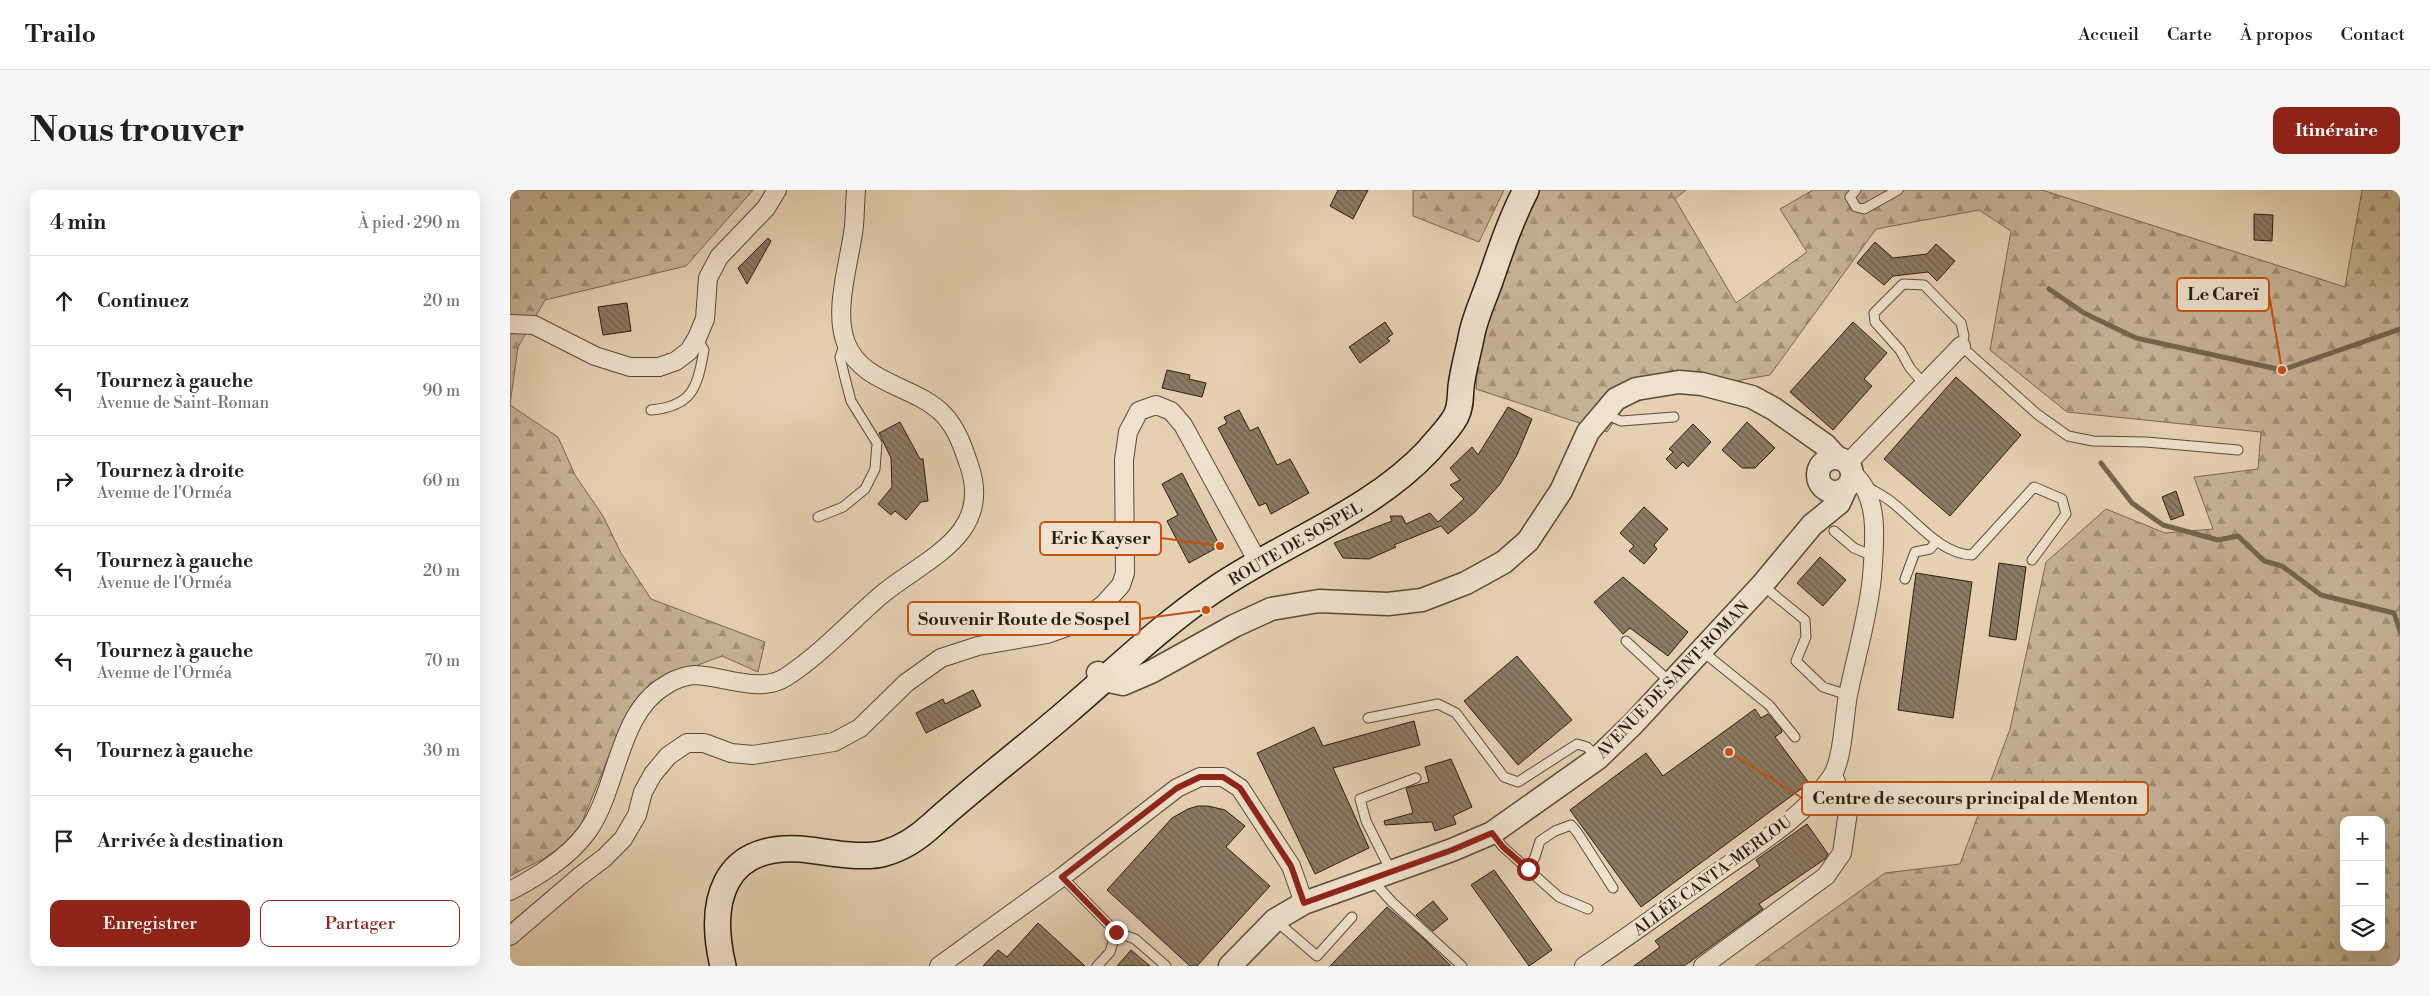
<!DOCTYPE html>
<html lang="fr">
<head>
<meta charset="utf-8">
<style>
	body { margin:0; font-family:"Libre Bodoni",serif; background:#f6f6f6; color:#202124 }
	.controls { position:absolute; right:15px; bottom:15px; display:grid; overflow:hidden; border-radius:10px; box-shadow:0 5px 20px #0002 }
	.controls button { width:45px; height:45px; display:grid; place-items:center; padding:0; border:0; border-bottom:1px solid #e0e0e0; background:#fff; color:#202124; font:25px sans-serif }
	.stop { position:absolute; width:15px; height:15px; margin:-11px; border:4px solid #8f2418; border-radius:50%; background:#fff }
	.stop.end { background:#8f2418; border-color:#fff; box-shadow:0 1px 5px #0008 }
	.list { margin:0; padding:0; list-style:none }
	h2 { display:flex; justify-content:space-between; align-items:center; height:65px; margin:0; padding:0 20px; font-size:21px }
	h2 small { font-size:16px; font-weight:400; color:#757577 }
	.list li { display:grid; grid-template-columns:32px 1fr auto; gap:15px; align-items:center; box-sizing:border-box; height:90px; padding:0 20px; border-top:1px solid #e0e0e0 }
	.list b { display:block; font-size:19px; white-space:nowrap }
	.list p { margin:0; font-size:16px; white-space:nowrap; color:#757577 }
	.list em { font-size:16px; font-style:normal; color:#757577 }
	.actions { display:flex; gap:10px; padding:15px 20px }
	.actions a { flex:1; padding:11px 0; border:1px solid #8f2418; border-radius:10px; text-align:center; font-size:18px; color:#8f2418 }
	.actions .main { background:#8f2418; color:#fff }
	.icon { flex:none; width:28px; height:28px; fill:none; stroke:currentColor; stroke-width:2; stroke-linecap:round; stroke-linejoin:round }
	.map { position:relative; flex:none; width:1890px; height:776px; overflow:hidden; border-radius:10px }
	header { display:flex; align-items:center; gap:30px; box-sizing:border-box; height:70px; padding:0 25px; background:#fff; border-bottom:1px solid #e0e0e0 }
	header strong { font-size:24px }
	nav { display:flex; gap:28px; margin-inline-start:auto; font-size:18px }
	.intro { display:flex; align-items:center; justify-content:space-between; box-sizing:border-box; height:120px; padding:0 30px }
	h1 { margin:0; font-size:35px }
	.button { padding:12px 22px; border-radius:10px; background:#8f2418; color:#fff; font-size:18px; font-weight:700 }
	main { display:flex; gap:30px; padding:0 30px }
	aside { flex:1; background:#fff; border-radius:10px; box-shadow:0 5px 20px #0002 }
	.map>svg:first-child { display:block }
</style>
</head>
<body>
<header>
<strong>Trailo</strong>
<nav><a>Accueil</a><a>Carte</a><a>À propos</a><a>Contact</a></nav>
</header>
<div class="intro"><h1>Nous trouver</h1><a class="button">Itinéraire</a></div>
<main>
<aside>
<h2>4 min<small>À pied · 290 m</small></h2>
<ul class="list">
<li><svg class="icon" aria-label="ahead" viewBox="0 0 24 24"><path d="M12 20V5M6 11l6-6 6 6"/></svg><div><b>Continuez</b></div><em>20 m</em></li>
<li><svg class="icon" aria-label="left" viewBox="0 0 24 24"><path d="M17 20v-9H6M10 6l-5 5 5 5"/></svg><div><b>Tournez à gauche</b><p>Avenue de Saint-Roman</p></div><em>90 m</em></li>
<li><svg class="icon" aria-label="right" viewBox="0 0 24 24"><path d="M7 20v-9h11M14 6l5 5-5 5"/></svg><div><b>Tournez à droite</b><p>Avenue de l'Orméa</p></div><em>60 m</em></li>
<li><svg class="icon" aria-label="left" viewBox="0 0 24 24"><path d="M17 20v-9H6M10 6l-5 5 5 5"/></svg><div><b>Tournez à gauche</b><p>Avenue de l'Orméa</p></div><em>20 m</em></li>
<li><svg class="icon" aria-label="left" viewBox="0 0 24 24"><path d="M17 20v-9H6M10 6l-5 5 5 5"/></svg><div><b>Tournez à gauche</b><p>Avenue de l'Orméa</p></div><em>70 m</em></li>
<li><svg class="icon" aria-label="left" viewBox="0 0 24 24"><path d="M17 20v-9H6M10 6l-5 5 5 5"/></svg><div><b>Tournez à gauche</b></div><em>30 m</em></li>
<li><svg class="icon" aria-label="arrive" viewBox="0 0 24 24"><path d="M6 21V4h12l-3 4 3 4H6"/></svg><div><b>Arrivée à destination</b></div></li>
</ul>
<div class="actions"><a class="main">Enregistrer</a><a>Partager</a></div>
</aside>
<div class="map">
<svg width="1890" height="776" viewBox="0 0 1890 776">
	<defs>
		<pattern id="forest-firs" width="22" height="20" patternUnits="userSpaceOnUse" patternTransform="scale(1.25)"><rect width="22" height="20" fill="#c5b396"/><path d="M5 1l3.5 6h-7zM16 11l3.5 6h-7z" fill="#a09179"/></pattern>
		<pattern id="building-back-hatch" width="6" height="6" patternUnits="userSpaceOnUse" patternTransform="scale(1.25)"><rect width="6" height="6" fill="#8b7b64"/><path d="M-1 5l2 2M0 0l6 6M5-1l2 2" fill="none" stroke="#726451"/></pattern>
	</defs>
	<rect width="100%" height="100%" fill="#e5d1b2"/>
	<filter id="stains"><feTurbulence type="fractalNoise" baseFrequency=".004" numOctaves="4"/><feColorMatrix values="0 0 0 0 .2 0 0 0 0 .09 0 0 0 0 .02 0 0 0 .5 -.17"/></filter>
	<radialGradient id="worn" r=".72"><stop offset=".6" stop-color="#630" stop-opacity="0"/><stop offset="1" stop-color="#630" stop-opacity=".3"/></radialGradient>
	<!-- forest -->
	<path fill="url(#forest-firs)" stroke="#776853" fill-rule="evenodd" d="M 0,0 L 243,0 L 176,76 L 35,110 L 8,157 L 0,215 L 48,247 L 65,285 L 93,326 L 111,363 L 141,409 L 255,452 L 248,482 L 212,466 L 140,493 L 100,563 L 66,647 L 33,669 L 0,686 Z
		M 903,0 L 994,0 L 969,52 L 903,26 Z
		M 1026,0 L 1176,0 L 1165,9 L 1226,113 L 1297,62 L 1270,19 L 1303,0 L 1532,0 L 1835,97 L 1852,0 L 1890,0 L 1890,776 L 1245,776 L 1375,683 L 1450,674 L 1500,539 L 1536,372 L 1596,319 L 1655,343 L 1703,339 L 1684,287 L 1748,279 L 1751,242 L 1557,222 L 1480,160 L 1501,41 L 1469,20 L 1366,39 L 1260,185 L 1146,205 L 1115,216 L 1097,242 L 966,199 C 969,130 1002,63 1026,0 ZM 1834,630 L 1871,630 L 1871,757 L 1834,757 Z"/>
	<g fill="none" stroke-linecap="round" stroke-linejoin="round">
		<!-- stream -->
		<path stroke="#736550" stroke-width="5" d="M 1539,99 L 1574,123 L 1626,148 L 1772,180 L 1890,139
			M 1591,273 L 1622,313 L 1653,335 L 1708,350 L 1728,346 L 1754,371 L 1772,376 L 1811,405 L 1884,423 L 1890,441"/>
	</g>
	<!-- building -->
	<path fill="url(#building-back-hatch)" stroke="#291e10" d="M 828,0 L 858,0 L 843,29 L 820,16 Z
		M 1744,24 L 1763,25 L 1762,51 L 1744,50 Z
		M 258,48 L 261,51 L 237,94 L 228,78 Z
		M 1365,52 L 1383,68 L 1417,64 L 1426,54 L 1445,71 L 1427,91 L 1418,82 L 1383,86 L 1374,95 L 1347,73 Z
		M 117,113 L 121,141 L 93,145 L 88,117 Z
		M 875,132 L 883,144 L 877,148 L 880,151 L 850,173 L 839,157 Z
		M 1343,132 L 1377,163 L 1354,189 L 1362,196 L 1323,240 L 1280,202 Z
		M 657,180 L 680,185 L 679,189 L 696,193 L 692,207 L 652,198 Z
		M 1446,187 L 1511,245 L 1440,326 L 1374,269 Z
		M 998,217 L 1022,229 L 1007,265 L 990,294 L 965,322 L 938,344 L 931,336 L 884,355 L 886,357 L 859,369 L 833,368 L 824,353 L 882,331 L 880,326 L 892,326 L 896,334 L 920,323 L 928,332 L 954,309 L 940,295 L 950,290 L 940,278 L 962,257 L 968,265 Z
		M 729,220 L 740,241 L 748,237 L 767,275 L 780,269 L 799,303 L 761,324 L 756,313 L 749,316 L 708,238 L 717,233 L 714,227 Z
		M 390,232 L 410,269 L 413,269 L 418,311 L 411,312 L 396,330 L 385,321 L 381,325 L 368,314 L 382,297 L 381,268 L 369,243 Z
		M 1237,232 L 1265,258 L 1245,278 L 1232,278 L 1212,260 Z
		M 1183,234 L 1201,252 L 1178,277 L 1173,272 L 1166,279 L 1156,269 L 1163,262 L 1159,259 Z
		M 672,283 L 710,356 L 679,373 L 657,331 L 668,325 L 652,294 Z
		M 1666,301 L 1674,325 L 1661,330 L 1652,307 Z
		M 1134,317 L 1158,339 L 1144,355 L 1147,359 L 1134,374 L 1119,361 L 1124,356 L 1110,343 Z
		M 1310,367 L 1336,390 L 1313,416 L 1287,393 Z
		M 1489,373 L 1516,377 L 1506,450 L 1479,446 Z
		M 1406,383 L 1462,392 L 1443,528 L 1388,520 Z
		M 1113,387 L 1178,442 L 1158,466 L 1120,438 L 1113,444 L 1084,412 Z
		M 1007,466 L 1062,530 L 1008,575 L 954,511 Z
		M 463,500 L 471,516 L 416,543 L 406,523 L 433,509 L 435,514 Z
		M 1245,519 L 1251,528 L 1258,524 L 1271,539 L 1272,542 L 1265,547 L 1299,593 L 1131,717 L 1060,620 L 1136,563 L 1153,586 Z
		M 904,531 L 910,555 L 823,578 L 859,658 L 805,684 L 747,563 L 804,537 L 813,556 Z
		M 941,569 L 962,617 L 943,626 L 946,634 L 925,641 L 922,632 L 875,635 L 874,631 L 903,623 L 896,598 L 919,592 L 915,577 Z
		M 688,616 L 698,616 L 715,620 L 735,636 L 716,657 L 760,696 L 687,776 L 680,776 L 597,700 L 662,628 L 678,619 Z
		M 1297,634 L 1318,664 L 1315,669 L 1249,714 L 1253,719 L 1174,776 L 1124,776 L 1150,757 L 1145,751 L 1250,676 L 1246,670 Z
		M 984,680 L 1042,760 L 1019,776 L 961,695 Z
		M 923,711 L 938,729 L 923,741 L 906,725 Z
		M 877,717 L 914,749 L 941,776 L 820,776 Z
		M 528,733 L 575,776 L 473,776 L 488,760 L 497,767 Z
		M 621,760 L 640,776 L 607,776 Z"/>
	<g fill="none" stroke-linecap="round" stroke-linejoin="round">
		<defs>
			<path id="service" d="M 1346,0 L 1340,7 L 1346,17 L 1354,19 L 1388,0
				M 1414,194 L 1400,178 L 1390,160 L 1365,132 L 1364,123 L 1393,94 L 1414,95 L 1451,133 L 1454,146 L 1451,156 L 1527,224 L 1558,246 L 1583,251 L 1636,252 L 1728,260
				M 141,220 C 183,216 187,198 194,160 L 187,148
				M 1095,224 L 1111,231 L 1164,227
				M 1356,296 C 1364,301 1372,305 1379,310 C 1405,329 1429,364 1462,365 L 1524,297 L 1552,309 L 1556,324 L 1522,370
				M 308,327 L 333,317 L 355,299 L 365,279 L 367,253 L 341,211 L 335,188 L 330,167 L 335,153
				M 1324,341 L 1344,358 L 1363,366
				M 1395,389 L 1405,362 L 1420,359 L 1427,351
				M 1252,395 L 1295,430 L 1296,447 L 1286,471 L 1313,497 L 1338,505
				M 1116,451 L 1161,493
				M 1192,461 L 1259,515 L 1285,547
				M 858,528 L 928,514 L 946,523 L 994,587 L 1008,592 L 1067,554 L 1077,557 L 1088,568
				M 982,643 L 993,657 L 1049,707 L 1078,719
				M 1018,679 L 1025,667 L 1030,651 L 1045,641 L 1061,635 L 1067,642 L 1103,698
				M 881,681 L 856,631 L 850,609 L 906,588
				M 552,687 L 606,742 L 600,762 L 587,776
				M 863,691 L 882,712 L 952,776
				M 765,730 L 807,766 L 842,727
				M 606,742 L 625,749 L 656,776"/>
			<path id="minor" d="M 0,134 L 24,135 L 85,166 L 120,177 L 149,177 L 166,171 L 179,161 L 187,148 L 195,129 L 198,88 L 209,67 L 256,18 L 267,0
				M 1338,273 L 1451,156
				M 0,701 C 28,686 58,668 77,642 C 108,600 107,523 156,495 C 163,490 177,485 185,485 C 214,486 250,504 276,487 C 310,465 339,433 370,406 C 414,369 484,346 459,275 C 453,257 447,239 434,225 C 406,195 352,195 336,153 C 323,120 340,71 344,36 C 345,24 345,12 346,0
				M 0,746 L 69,687 L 94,668 L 113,649 L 127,625 L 133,602 L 143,584 L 158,566 L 177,553 L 194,553 L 221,563 L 243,565 L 324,552 L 350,538 L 396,493 L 431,468 L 468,456 L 537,444 L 568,433 L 594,414 L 611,395 L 615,383 L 614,270 L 618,242 L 629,221 L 646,215 L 661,221 L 673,235 L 748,372
				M 429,776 L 552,687 L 667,598 L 690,587 L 713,587 L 730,598 L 781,676 L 794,713
				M 1074,776 C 1118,747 1161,715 1204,685 C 1243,657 1295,627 1322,586 C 1333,569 1334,526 1338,505 C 1346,466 1358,427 1362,387 C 1364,355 1371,307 1343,284
				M 1193,776 L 1316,686 L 1332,663 L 1338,622 L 1323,585"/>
			<path id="tertiary" d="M1308 285a17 17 0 1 1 34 0a17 17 0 1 1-34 0Z
				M 588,483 L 594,490 L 613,494 L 641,482 L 724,436 L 761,419 L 809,411 L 878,414 L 912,410 L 956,393 L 994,372 L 1018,351 L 1051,301 L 1078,242 L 1106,209 L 1126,199 L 1169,192 L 1192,194 L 1242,207 L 1264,219 L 1315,255 L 1327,268
				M 720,776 L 765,730 L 794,713 L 942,660 L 982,643 L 1088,568 L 1123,534 L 1252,395 L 1302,335 L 1329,313 L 1335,300"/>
			<path id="secondary" d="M 213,776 C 198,713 212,654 290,659 C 315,661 352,670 375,663 C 393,658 409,647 422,635 C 466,595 513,560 558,521 C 606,480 652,435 704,400 C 774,352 860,323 919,260 C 928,249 939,239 946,226 C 951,216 950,208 951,197 C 953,179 959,160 962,143 C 966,125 974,108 980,91 C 991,59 1001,29 1016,0"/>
		</defs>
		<!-- service casing -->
		<use href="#service" stroke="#584b38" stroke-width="11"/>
		<!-- minor casing -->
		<use href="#minor" stroke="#584b38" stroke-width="20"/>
		<!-- tertiary casing -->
		<use href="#tertiary" stroke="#584b38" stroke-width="25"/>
		<!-- secondary casing -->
		<use href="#secondary" stroke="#291e10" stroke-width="28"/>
		<!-- service -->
		<use href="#service" stroke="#eee1cd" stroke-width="9"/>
		<!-- minor -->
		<use href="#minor" stroke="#eee1cd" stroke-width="18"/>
		<!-- tertiary -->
		<use href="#tertiary" stroke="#eee1cd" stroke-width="22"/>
		<!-- secondary -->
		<use href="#secondary" stroke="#eee1cd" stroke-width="25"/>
	</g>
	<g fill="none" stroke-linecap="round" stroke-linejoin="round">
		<!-- route -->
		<path stroke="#8f2418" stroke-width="6" d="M 606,742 L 552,687 L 667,598 L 690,587 L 713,587 L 730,598 L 781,676 L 794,713 L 942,660 L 982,643 L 993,657 L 1018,679"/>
	</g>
	<g text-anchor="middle" stroke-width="5" stroke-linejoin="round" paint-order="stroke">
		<!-- street labels -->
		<g font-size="16" fill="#291e10" stroke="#eee1cd">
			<text transform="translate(785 353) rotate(-30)" y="6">ROUTE DE SOSPEL</text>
			<text transform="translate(1162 489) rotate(-46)" y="6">AVENUE DE SAINT-ROMAN</text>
			<text transform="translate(1202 685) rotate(-36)" y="6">ALLÉE CANTA-MERLOU</text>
		</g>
	</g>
	<!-- callouts -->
	<path fill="none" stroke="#cb500d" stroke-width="2" d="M1772 180L1759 104M710 356L651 348M696 420L630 429M1219 562L1292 608"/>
	<g fill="#cb500d" stroke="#eee1cd" stroke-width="2">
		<circle cx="1772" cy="180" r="5"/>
		<circle cx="710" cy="356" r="5"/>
		<circle cx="696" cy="420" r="5"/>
		<circle cx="1219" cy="562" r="5"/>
	</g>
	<g fill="#eee1cd" stroke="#cb500d" stroke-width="2">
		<rect x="1667" y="88" width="92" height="33" rx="5"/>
		<rect x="530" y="332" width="121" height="33" rx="5"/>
		<rect x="398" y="412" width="232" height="33" rx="5"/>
		<rect x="1292" y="592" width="346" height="33" rx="5"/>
	</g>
	<g font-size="18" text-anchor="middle" font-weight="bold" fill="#291e10">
		<text x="1713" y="110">Le Careï</text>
		<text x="591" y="354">Eric Kayser</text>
		<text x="514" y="435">Souvenir Route de Sospel</text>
		<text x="1465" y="614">Centre de secours principal de Menton</text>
	</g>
	<rect width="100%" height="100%" filter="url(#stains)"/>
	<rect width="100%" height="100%" fill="url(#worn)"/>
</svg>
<div class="controls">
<button>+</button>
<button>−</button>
<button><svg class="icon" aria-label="layers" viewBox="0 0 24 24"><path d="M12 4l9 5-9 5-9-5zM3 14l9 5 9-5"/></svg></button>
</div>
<div class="stop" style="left:1018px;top:679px"></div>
<div class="stop end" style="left:606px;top:742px"></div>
</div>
</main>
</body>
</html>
